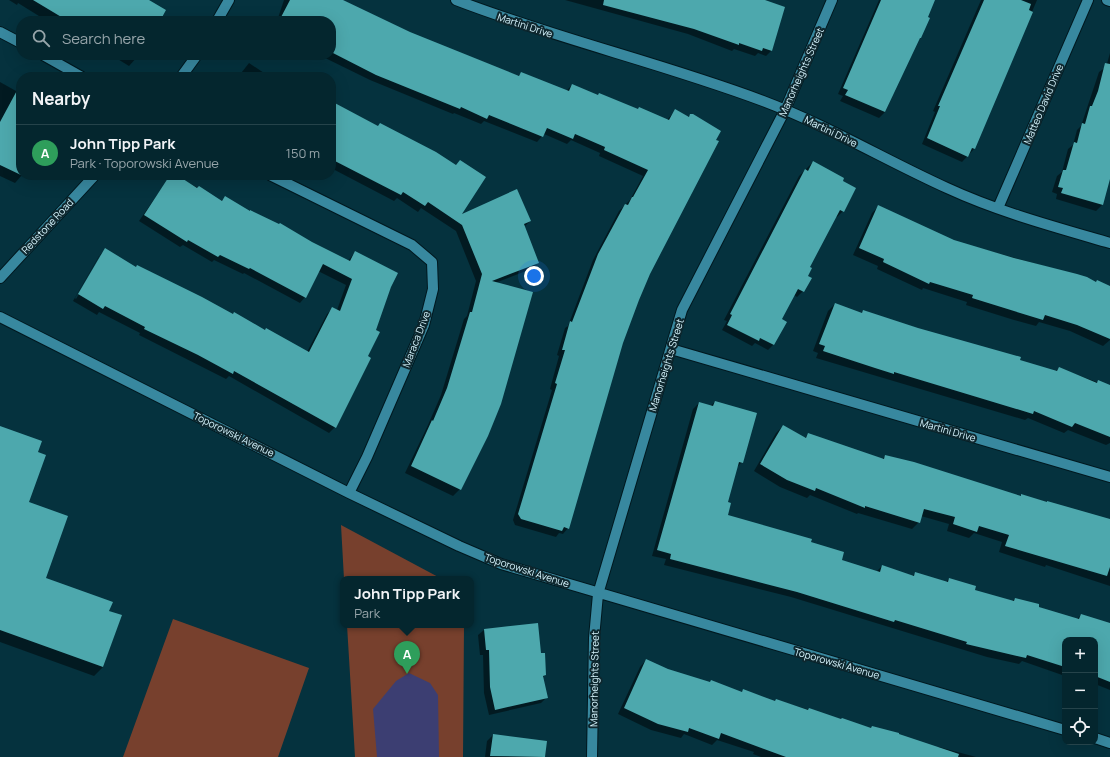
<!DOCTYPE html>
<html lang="en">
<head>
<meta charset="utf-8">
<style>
	body { margin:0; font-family:Manrope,sans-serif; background:#0d2e36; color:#f1f3f6 }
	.controls { position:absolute; right:12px; bottom:12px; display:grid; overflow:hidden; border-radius:8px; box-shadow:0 4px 16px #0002 }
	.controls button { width:36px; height:36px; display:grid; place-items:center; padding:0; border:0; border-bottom:1px solid #25434a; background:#04262e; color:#f1f3f6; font:20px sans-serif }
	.you { position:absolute; left:534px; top:276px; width:14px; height:14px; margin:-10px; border:3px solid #fff; border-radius:50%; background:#1a73e8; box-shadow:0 0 0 6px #1a73e833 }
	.badge { display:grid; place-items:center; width:26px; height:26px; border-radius:50%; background:#f39f82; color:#fff; font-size:13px; font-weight:700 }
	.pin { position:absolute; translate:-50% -33px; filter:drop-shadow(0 1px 2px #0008) }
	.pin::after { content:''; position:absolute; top:21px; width:14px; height:12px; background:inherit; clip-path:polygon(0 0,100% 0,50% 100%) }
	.popup { position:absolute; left:340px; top:576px; width:134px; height:52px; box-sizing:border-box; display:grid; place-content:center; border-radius:8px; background:#04262e; filter:drop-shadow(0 1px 3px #0005); font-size:13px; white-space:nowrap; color:#97a5aa }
	.popup b { font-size:15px; color:#f1f3f6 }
	.popup::after { content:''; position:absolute; left:50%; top:100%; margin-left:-8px; border:8px solid transparent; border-top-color:#04262e }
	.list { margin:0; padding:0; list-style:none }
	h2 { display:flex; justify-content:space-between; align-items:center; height:52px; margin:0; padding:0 16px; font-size:17px }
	h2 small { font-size:13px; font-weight:400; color:#97a5aa }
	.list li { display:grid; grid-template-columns:26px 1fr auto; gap:12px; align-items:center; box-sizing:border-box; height:56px; padding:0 16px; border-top:1px solid #25434a }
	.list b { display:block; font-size:15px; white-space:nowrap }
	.list p { margin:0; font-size:13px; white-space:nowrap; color:#97a5aa }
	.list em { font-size:13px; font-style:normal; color:#97a5aa }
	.icon { flex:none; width:22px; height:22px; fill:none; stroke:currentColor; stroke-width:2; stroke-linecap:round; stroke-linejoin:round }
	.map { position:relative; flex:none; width:1110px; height:757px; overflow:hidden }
	.search { position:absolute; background:#04262e; box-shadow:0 4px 16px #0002; left:16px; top:16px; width:320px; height:44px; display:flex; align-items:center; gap:10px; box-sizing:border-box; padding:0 14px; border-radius:16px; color:#97a5aa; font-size:15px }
	.panel { position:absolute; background:#04262e; box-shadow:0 4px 16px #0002; left:16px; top:72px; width:320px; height:108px; border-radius:16px }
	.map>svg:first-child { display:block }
</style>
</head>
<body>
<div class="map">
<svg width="1110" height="757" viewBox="0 0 1110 757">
	<rect width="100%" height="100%" fill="#05323e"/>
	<!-- green -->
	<path fill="#77402d" d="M 341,525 L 442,579 L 344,579 Z
		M 173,619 L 309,668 L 278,757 L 123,757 Z
		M 347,625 L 464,625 L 463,757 L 355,757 Z"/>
	<!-- water -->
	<path fill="#3c3e72" d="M 409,673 L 430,683 L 438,695 L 439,757 L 377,757 L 373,709 L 396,681 Z"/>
	<!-- shadow -->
	<path fill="#0007" fill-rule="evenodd" d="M 9,0 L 147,0 L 159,21 L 47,21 L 18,3 L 17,5 Z
		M 284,0 L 341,0 L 409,33 L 518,76 L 521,73 L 566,91 L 572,85 L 597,96 L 667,120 L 675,111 L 688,117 L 690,115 L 649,273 L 622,342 L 568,528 L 563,534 L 559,533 L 556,537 L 515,525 L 513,520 L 552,390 L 550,389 L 559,356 L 557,355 L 565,328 L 568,326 L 593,260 L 619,211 L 630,200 L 643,176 L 599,156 L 600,153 L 571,140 L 567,144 L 544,134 L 537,142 L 484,121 L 481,124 L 454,113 L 453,114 L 370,80 L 319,55 L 331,55 L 331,21 L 277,21 Z
		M 565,0 L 762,0 L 772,50 L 766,56 L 758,53 L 755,56 L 734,49 L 732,51 L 688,34 Z
		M 879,0 L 934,0 L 885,112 L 879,118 L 840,101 L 843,96 L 838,94 Z
		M 981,0 L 1037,0 L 974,149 L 962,162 L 922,144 L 935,112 L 933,111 Z
		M 1110,53 L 1110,175 L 1102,205 L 1096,211 L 1056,199 L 1057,194 L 1052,192 L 1057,176 L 1062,172 L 1068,149 L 1073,145 L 1077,130 L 1081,126 L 1099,72 L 1106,67 Z
		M 111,55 L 139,55 L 129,66 Z
		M 249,63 L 270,77 L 238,77 Z
		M 0,82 L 16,91 L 21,87 L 22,175 L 15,183 L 0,176 Z
		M 331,102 L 455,166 L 460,161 L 460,216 L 530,221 L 524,227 L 538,262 L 531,269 L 495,283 L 460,489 L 453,496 L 405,473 L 428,425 L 441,395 L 464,319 L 467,316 L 476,281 L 456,231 L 421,208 L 418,212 L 397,198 L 394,201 L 331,168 Z
		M 813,162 L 843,211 L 837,217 L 835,216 L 808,267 L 803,291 L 797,297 L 794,295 L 781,320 L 774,344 L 768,350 L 755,343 L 752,346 L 722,330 L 727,321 L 724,320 L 799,176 Z
		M 171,175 L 175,175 L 221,201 L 225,198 L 249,212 L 348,261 L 355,252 L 391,286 L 366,356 L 335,427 L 329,433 L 229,376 L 226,379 L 139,335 L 140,333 L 99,312 L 97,315 L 73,301 L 99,256 L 105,250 L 136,268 L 307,352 L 327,314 L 333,308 L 337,310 L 346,285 L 318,271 L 305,297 L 300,303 L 244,273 L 243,274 L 214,260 L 212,262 L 183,245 L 180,247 L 139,221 ZM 100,255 L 102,255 L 76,299 L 75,298 Z
		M 879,206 L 954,241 L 1087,278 L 1095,283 L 1110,287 L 1110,340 L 1103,346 L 1070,331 L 1039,322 L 1036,326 L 1014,320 L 966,305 L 967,302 L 923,288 L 922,290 L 877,269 L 878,266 L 853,255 L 872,213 Z
		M 835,304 L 861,314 L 863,311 L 1055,372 L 1059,368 L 1110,387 L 1110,443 L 1106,445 L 1068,430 L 1064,433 L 1028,418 L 1025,420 L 816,358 L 818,353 L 813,351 L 828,311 Z
		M 715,402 L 742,462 L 736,468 L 726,503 L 727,516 L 810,542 L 840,561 L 876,572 L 882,566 L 912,576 L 916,573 L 946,582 L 949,579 L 974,591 L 1012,601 L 1015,599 L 1076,620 L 1081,615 L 1110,624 L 1110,690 L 1095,684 L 1095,640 L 1065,640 L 1065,676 L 1022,661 L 1019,664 L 987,657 L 791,597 L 664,565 L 666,559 L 652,556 L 693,409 L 699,403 L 710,406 Z
		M 783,426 L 805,438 L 808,434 L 882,459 L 885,457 L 1020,497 L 1021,495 L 1110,520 L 1110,586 L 1046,565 L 1045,567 L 999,552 L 1002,542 L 974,533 L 969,538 L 947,531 L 949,524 L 921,516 L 919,522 L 912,529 L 858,513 L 857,514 L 810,495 L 807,498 L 780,487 L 754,471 L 776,433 Z
		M 0,427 L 36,453 L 28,502 L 44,578 L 108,611 L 121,616 L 103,667 L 94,676 L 0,642 Z
		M 484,630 L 540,654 L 545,675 L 542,678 L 547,697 L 541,703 L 489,715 L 484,693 L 483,655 L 480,655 L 478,635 Z
		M 646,660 L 667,670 L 741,693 L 743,690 L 774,702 L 776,700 L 937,748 L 939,747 L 976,757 L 761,757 L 753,754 L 754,752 L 717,740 L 712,745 L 684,734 L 681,738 L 651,730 L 618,714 L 640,667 Z
		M 493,735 L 546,742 L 545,757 L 485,757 L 487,741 Z"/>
	<!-- building -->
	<path fill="#4da8ad" d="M 33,0 L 149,0 L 166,10 L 160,21 L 68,21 Z
		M 290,0 L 343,0 L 410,32 L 519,76 L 521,72 L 569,91 L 572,84 L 598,95 L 599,93 L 638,109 L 639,107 L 669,120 L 675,109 L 689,117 L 690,114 L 693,114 L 721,131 L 716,140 L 719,141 L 650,274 L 639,300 L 623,343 L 569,529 L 564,527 L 562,531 L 521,519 L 518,514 L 557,384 L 555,383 L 565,350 L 562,350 L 570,321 L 572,322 L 598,254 L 625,204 L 628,205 L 632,197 L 633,197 L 648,170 L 604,150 L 605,147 L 575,134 L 573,139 L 547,128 L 543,137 L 489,115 L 487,119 L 461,107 L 460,109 L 376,75 L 331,52 L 331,21 L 279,21 Z
		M 604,0 L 765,0 L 785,7 L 772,51 L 763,48 L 762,51 L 739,43 L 739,45 L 694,29 L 603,5 Z
		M 881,0 L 935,0 L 928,17 L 930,18 L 921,38 L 920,38 L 885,112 L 845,95 L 848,90 L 843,88 Z
		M 984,0 L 1021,0 L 1031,4 L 1029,10 L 1033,12 L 975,149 L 972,148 L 968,157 L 927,138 L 940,106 L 938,106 Z
		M 1105,63 L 1110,64 L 1110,179 L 1103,205 L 1061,193 L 1063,188 L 1058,187 L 1063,170 L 1066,170 L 1074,142 L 1077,143 L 1082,123 L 1085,124 L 1090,106 L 1092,106 L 1098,91 Z
		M 21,83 L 21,175 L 0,165 L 0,122 Z
		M 331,101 L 378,126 L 380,123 L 436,152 L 456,165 L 460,160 L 486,177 L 462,214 L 517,189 L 531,221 L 524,224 L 539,263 L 492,281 L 533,292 L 501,404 L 488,436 L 461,490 L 411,466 L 432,420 L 433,421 L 447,388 L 470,312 L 472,312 L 482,274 L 462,225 L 428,202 L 425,206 L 403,192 L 401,195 L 331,159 Z
		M 813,161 L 844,178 L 843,181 L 856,188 L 844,212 L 840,210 L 810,267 L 812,268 L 808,276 L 812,278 L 804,292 L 798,289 L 782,319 L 787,322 L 774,345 L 760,338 L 759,341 L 727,325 L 732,315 L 730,314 L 805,169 L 808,171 Z
		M 170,175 L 177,175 L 197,188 L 199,186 L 222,201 L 225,196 L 250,211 L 250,210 L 279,224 L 280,223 L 312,242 L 350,261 L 355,251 L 398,273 L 391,287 L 376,330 L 380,332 L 368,356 L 371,358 L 336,428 L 234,371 L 233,374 L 198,355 L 144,329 L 145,327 L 105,306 L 103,309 L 78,294 L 105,248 L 136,267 L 137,265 L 202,297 L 233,314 L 234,312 L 265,330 L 266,328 L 309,352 L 332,307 L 340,311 L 352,279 L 323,264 L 306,298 L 250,268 L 249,269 L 220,255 L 218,257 L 188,240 L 187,242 L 144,215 Z
		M 878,205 L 954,240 L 1014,258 L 1077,274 L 1087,277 L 1096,282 L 1097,280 L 1110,286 L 1110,339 L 1077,325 L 1045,315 L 1043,320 L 972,298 L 973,295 L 930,282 L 929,284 L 883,262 L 884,259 L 859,248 Z
		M 835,303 L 862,313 L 863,310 L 918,328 L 1021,357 L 1020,360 L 1057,371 L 1059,367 L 1097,383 L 1098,380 L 1110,385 L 1110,437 L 1075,423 L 1072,427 L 1034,411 L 1033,414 L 894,372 L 894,374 L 875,368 L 823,351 L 825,346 L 819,344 Z
		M 715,401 L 757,413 L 743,463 L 739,462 L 728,502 L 731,503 L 728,515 L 812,539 L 811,542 L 844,552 L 842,560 L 880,572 L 882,565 L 914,576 L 915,572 L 948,582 L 949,578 L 976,586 L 975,590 L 1014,601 L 1015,598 L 1039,604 L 1039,607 L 1079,619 L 1081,614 L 1110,623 L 1110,682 L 1095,676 L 1095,640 L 1065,640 L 1065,667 L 1027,655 L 1026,658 L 966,644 L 967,642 L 895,620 L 894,622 L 797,592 L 670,559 L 671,554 L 657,550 L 699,402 L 713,406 Z
		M 783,425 L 806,438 L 808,433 L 884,459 L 885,455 L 914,462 L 1021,496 L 1021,494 L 1047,502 L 1047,501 L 1110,519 L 1110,567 L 1107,576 L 1005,546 L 1009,535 L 979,526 L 977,532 L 953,524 L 955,517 L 924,509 L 920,523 L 865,506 L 865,508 L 816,488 L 815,491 L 787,480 L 760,464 Z
		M 0,426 L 42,441 L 38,452 L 46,455 L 29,502 L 68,516 L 46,578 L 113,602 L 109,611 L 122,615 L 103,667 L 0,630 Z
		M 538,623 L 541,653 L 545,653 L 546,675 L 543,676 L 548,698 L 495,710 L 490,687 L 489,650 L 486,650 L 484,629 Z
		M 646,659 L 668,669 L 710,682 L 711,680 L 742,692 L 743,689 L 775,701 L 776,699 L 808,710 L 809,708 L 841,719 L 842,718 L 871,728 L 872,726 L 899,733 L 899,734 L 959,754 L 958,757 L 786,757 L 721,733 L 719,739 L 689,728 L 688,732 L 658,724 L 624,708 Z
		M 493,734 L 547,741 L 545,757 L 490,756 Z"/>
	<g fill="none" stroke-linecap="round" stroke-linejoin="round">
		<defs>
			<path id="minor" d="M 456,0 C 557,39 662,63 763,101 C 827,125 885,160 947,188 C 999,212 1055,227 1110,243
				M 1107,0 L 1110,1
				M 0,32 L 21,43
				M 43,55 L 82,77
				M 270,175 L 412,245 L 432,262 L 433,289 L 424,325 L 367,457 L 349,493
				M 998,208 L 1088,0
				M 0,317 L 349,493 L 459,546 L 501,564 L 1065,730
				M 671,349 L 1110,477
				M 1095,738 L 1110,743
				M 592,757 L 594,638 L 598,594 L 682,310 L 785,110 L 832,0"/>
			<path id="tertiary" d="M 217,21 L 229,0
				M 181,77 L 197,55
				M 0,278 L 95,175"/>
		</defs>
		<!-- minor casing -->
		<use href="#minor" stroke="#01181f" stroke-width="12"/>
		<!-- tertiary casing -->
		<use href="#tertiary" stroke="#01181f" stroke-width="12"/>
		<!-- minor -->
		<use href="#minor" stroke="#38889f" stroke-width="10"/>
		<!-- tertiary -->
		<use href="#tertiary" stroke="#38889f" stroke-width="10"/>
	</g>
	<g text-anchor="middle" stroke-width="4" stroke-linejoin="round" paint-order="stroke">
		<!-- street labels -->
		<g font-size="10" fill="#d5f3fc" stroke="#0e272e">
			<text transform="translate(525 25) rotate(18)" y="4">Martini Drive</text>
			<text transform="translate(801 72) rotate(-66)" y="4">Manorheights Street</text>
			<text transform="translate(1043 104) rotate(-67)" y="4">Matteo David Drive</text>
			<text transform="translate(831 131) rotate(26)" y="4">Martini Drive</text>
			<text transform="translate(47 226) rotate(-47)" y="4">Redstone Road</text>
			<text transform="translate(416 339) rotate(-69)" y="4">Maraca Drive</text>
			<text transform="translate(666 365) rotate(-73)" y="4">Manorheights Street</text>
			<text transform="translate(948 430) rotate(16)" y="4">Martini Drive</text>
			<text transform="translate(234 434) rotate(26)" y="4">Toporowski Avenue</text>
			<text transform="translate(527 570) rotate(18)" y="4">Toporowski Avenue</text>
			<text transform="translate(837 663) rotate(16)" y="4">Toporowski Avenue</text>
			<text transform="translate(594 679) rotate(-89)" y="4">Manorheights Street</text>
		</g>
	</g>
</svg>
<div class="controls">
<button>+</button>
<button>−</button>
<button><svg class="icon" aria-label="locate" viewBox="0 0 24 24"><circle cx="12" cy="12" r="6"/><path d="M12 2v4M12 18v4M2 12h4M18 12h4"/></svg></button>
</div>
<div class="you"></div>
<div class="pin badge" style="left:407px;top:674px;background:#2e9e5b">A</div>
<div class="popup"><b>John Tipp Park</b>Park</div>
<div class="search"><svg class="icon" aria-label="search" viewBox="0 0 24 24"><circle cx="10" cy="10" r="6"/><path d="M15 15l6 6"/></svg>Search here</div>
<section class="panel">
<h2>Nearby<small></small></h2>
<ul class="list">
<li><span class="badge" style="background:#2e9e5b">A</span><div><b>John Tipp Park</b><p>Park · Toporowski Avenue</p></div><em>150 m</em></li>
</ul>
</section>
</div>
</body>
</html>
